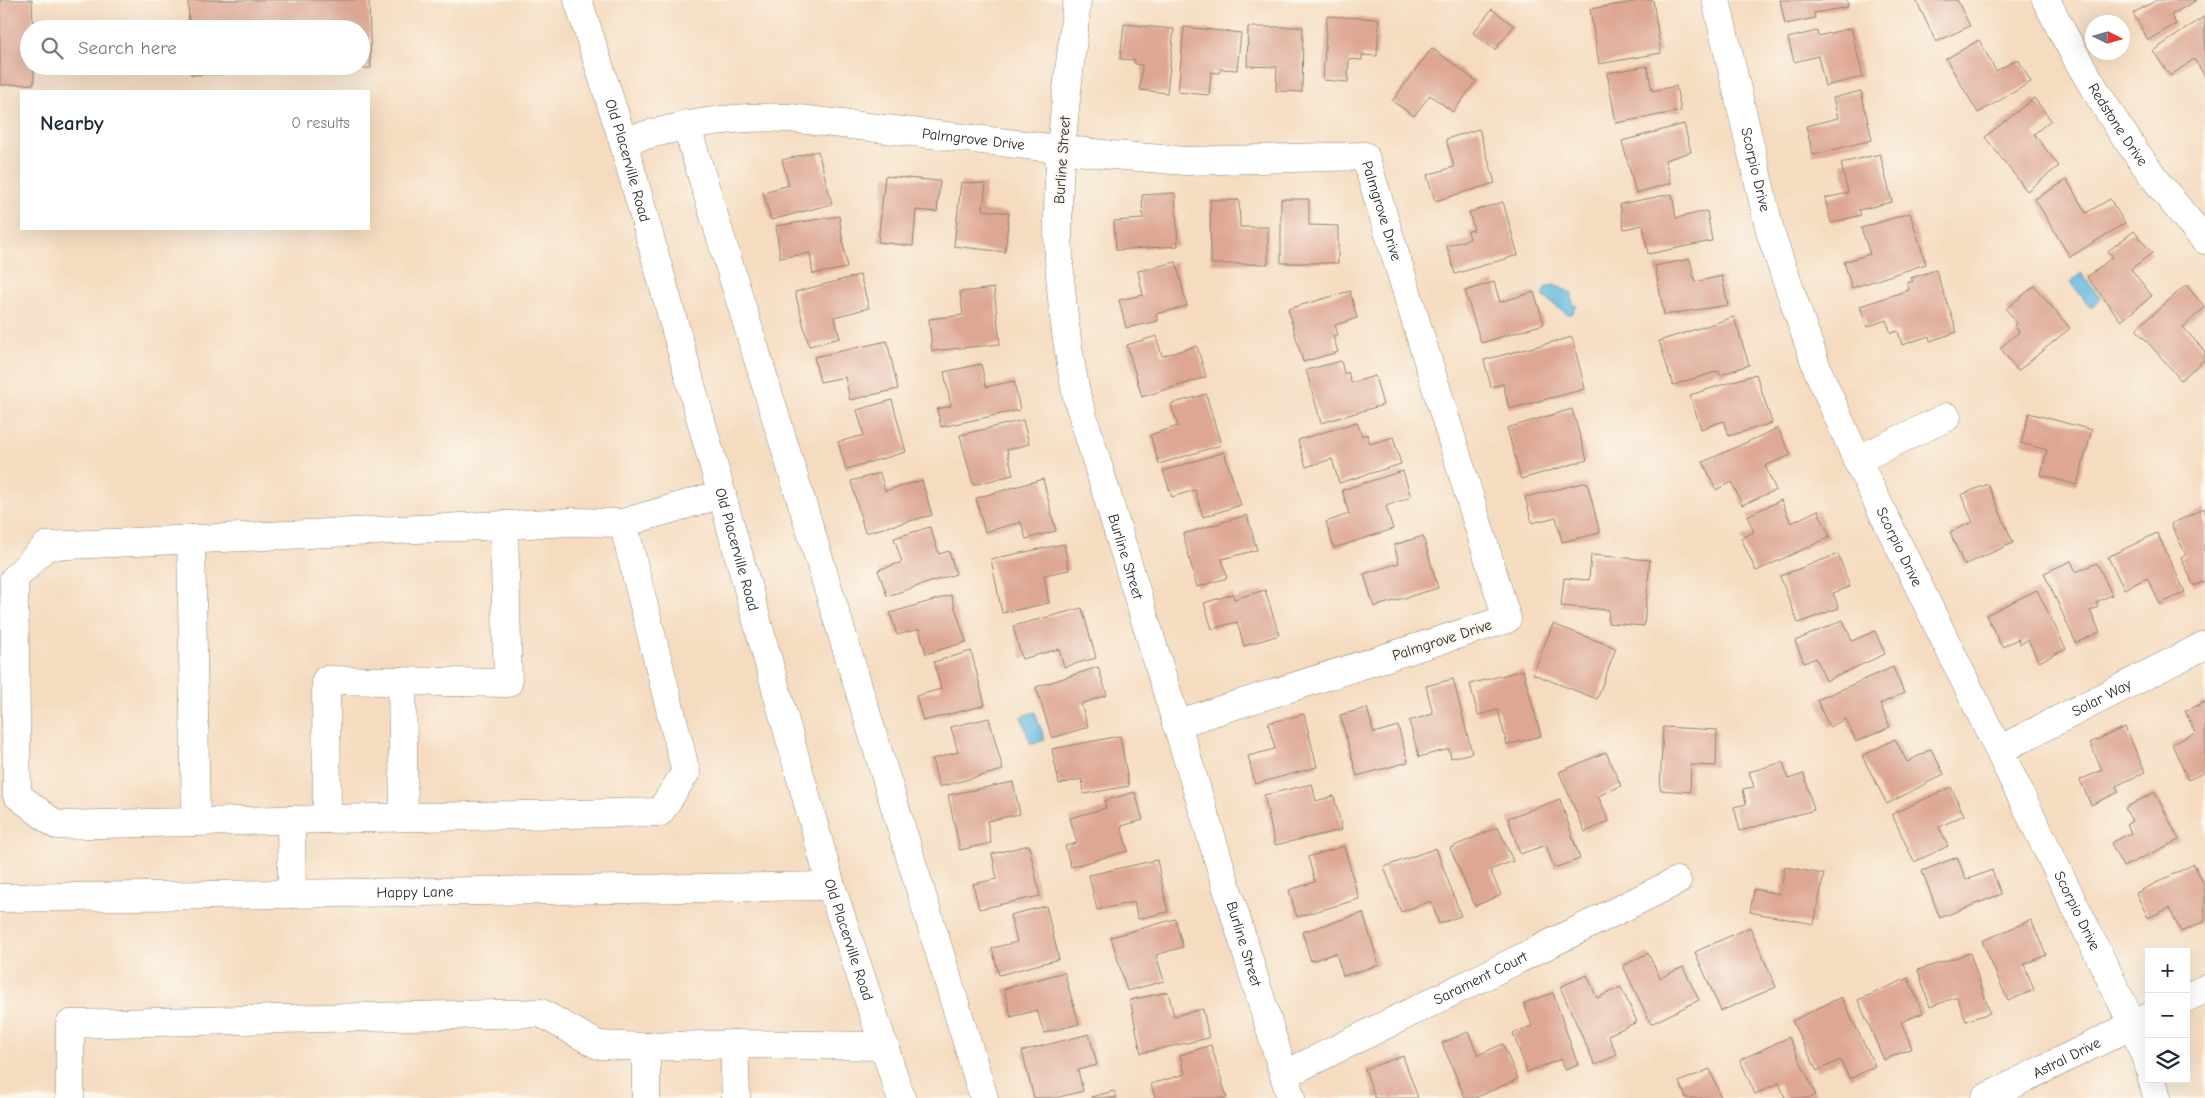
<!DOCTYPE html>
<html lang="en">
<head>
<meta charset="utf-8">
<style>
	body { margin:0; font-family:"Comic Neue",sans-serif; background:#f2f2f3; color:#1f2937 }
	.controls { position:absolute; right:15px; bottom:15px; display:grid; overflow:hidden; border-radius:0px; box-shadow:0 5px 20px #0002 }
	.controls button { width:45px; height:45px; display:grid; place-items:center; padding:0; border:0; border-bottom:1px solid #e0e1e3; background:#fff; color:#1f2937; font:25px sans-serif }
	.compass { position:absolute; left:2085px; top:15px; width:45px; height:45px; border-radius:50%; background:#fff; box-shadow:0 5px 20px #0002; rotate:95deg }
	.list { margin:0; padding:0; list-style:none }
	h2 { display:flex; justify-content:space-between; align-items:center; height:65px; margin:0; padding:0 20px; font-size:21px }
	h2 small { font-size:16px; font-weight:400; color:#747a83 }
	.icon { flex:none; width:28px; height:28px; fill:none; stroke:currentColor; stroke-width:2; stroke-linecap:round; stroke-linejoin:round }
	.map { position:relative; flex:none; width:2205px; height:1098px; overflow:hidden }
	.search { position:absolute; background:#fff; box-shadow:0 5px 20px #0002; left:20px; top:20px; width:350px; height:55px; display:flex; align-items:center; gap:12px; box-sizing:border-box; padding:0 18px; border-radius:28px; color:#747a83; font-size:19px }
	.panel { position:absolute; background:#fff; box-shadow:0 5px 20px #0002; left:20px; top:90px; width:350px; height:140px; border-radius:0px }
	.map>svg:first-child { display:block }
</style>
</head>
<body>
<div class="map">
<svg width="2205" height="1098" viewBox="0 0 2205 1098">
	<rect width="100%" height="100%" fill="#fbf7ec"/>
	<filter id="ink" filterUnits="userSpaceOnUse"><feTurbulence type="fractalNoise" baseFrequency=".02" numOctaves="2"/><feDisplacementMap in="SourceGraphic" scale="10" xChannelSelector="R" yChannelSelector="G"/><feConvolveMatrix kernelMatrix="1 2 1 2 8 2 1 2 1" color-interpolation-filters="sRGB"/></filter>
	<filter id="wash" filterUnits="userSpaceOnUse"><feTurbulence type="fractalNoise" baseFrequency=".0096" numOctaves="4" result="noise"/><feDisplacementMap in="SourceGraphic" scale="20" xChannelSelector="R" yChannelSelector="G"/><feGaussianBlur stdDeviation="1.12" result="paint"/><feColorMatrix in="noise" values="0 0 0 0 0 0 0 0 0 0 0 0 0 0 0 0 0 1.4 0 .05"/><feComposite in="paint" operator="in"/></filter>
	<g filter="url(#wash)">
		<rect width="100%" height="100%" fill="#f5dcc0"/>
		<!-- water -->
		<path fill="#60b8dd" stroke="#467284" d="M 2081,273 L 2101,299 L 2091,308 L 2070,282 Z
			M 1554,285 L 1572,293 L 1572,301 L 1577,306 L 1572,314 L 1567,314 L 1544,297 L 1544,290 L 1547,286 Z
			M 1035,712 L 1045,740 L 1031,745 L 1021,716 Z"/>
		<g id="blocks">
			<!-- building -->
			<path fill="#dea794" d="M 0,0 L 32,0 L 33,29 L 29,29 L 29,66 L 34,66 L 34,84 L 0,85 Z
				M 188,0 L 369,0 L 371,68 L 191,75 L 191,66 L 361,66 L 361,29 L 189,29 Z
				M 1646,0 L 1653,0 L 1661,53 L 1599,64 L 1590,9 Z
				M 1780,0 L 1847,0 L 1848,7 L 1814,13 L 1815,18 L 1785,24 Z
				M 1916,0 L 1957,0 L 1970,26 L 1936,42 Z
				M 2157,0 L 2197,0 L 2171,15 L 2176,24 L 2148,40 L 2133,13 Z
				M 1492,9 L 1514,26 L 1495,50 L 1473,33 Z
				M 1327,16 L 1379,19 L 1377,56 L 1362,55 L 1362,60 L 1349,59 L 1348,82 L 1323,80 Z
				M 2205,16 L 2205,76 L 2194,59 L 2170,76 L 2153,51 Z
				M 1124,24 L 1174,29 L 1167,93 L 1140,90 L 1142,65 L 1135,64 L 1135,60 L 1120,59 Z
				M 1184,27 L 1241,33 L 1237,70 L 1221,69 L 1219,73 L 1211,72 L 1209,95 L 1178,92 Z
				M 1248,27 L 1303,27 L 1302,92 L 1276,91 L 1277,67 L 1247,66 Z
				M 1851,28 L 1863,77 L 1825,86 L 1818,56 L 1794,62 L 1788,38 L 1817,31 L 1818,36 Z
				M 1979,40 L 1996,71 L 2018,59 L 2031,82 L 1978,113 L 1946,59 Z
				M 1432,48 L 1476,81 L 1453,112 L 1430,95 L 1414,116 L 1392,101 Z
				M 1647,66 L 1652,91 L 1676,86 L 1681,111 L 1616,123 L 1607,73 Z
				M 1861,91 L 1872,140 L 1813,155 L 1806,126 L 1838,118 L 1833,98 Z
				M 2034,98 L 2051,120 L 2034,134 L 2059,166 L 2027,191 L 1985,137 Z
				M 1684,124 L 1691,152 L 1665,160 L 1671,183 L 1636,193 L 1622,141 Z
				M 1479,129 L 1495,183 L 1435,201 L 1427,175 L 1454,167 L 1446,139 Z
				M 818,151 L 832,204 L 771,220 L 763,192 L 789,185 L 782,160 Z
				M 1880,154 L 1892,202 L 1859,210 L 1861,215 L 1831,223 L 1825,198 L 1848,193 L 1841,163 Z
				M 885,176 L 940,181 L 937,212 L 916,210 L 913,246 L 878,242 Z
				M 2067,180 L 2086,213 L 2110,199 L 2125,223 L 2070,257 L 2035,199 Z
				M 961,182 L 986,184 L 983,210 L 1009,213 L 1005,252 L 954,246 Z
				M 1175,193 L 1178,246 L 1116,250 L 1114,221 L 1143,219 L 1142,195 Z
				M 1672,194 L 1676,218 L 1707,211 L 1712,241 L 1648,254 L 1643,225 L 1624,229 L 1620,204 Z
				M 1281,199 L 1309,199 L 1309,225 L 1338,226 L 1338,263 L 1281,263 Z
				M 1210,200 L 1239,200 L 1240,227 L 1268,227 L 1268,264 L 1211,264 Z
				M 1503,202 L 1518,255 L 1455,274 L 1447,246 L 1470,239 L 1468,231 L 1474,230 L 1469,212 Z
				M 1910,213 L 1926,264 L 1852,288 L 1844,262 L 1870,254 L 1861,228 Z
				M 839,216 L 847,268 L 813,274 L 810,253 L 780,258 L 776,226 Z
				M 2134,231 L 2152,253 L 2131,269 L 2152,296 L 2121,321 L 2087,277 L 2113,257 L 2108,251 Z
				M 1690,259 L 1695,282 L 1722,276 L 1728,305 L 1664,315 L 1655,266 Z
				M 1176,262 L 1187,306 L 1156,314 L 1158,321 L 1126,328 L 1119,300 L 1143,295 L 1138,271 Z
				M 1936,270 L 1957,332 L 1930,341 L 1929,336 L 1902,345 L 1898,331 L 1891,333 L 1886,320 L 1867,327 L 1860,306 L 1909,290 L 1907,283 L 1913,281 L 1911,278 Z
				M 860,275 L 869,308 L 834,317 L 840,338 L 809,346 L 795,292 Z
				M 1494,282 L 1500,302 L 1534,292 L 1544,324 L 1481,343 L 1465,291 Z
				M 2186,285 L 2205,307 L 2183,327 L 2205,352 L 2205,359 L 2181,380 L 2136,329 Z
				M 2034,286 L 2070,328 L 2018,371 L 2000,348 L 2019,332 L 2014,325 L 2017,323 L 2006,309 Z
				M 994,288 L 1000,344 L 932,351 L 929,319 L 963,315 L 960,292 Z
				M 1350,291 L 1357,318 L 1335,325 L 1338,335 L 1333,336 L 1338,352 L 1303,362 L 1288,309 Z
				M 1734,317 L 1749,365 L 1720,375 L 1719,371 L 1673,385 L 1659,341 Z
				M 1156,336 L 1162,356 L 1197,346 L 1206,377 L 1142,397 L 1127,345 Z
				M 1572,337 L 1585,389 L 1509,409 L 1503,384 L 1491,387 L 1484,360 Z
				M 887,341 L 898,389 L 850,400 L 845,377 L 820,382 L 814,357 Z
				M 1341,361 L 1344,374 L 1348,372 L 1351,383 L 1375,376 L 1383,405 L 1321,423 L 1306,370 Z
				M 981,364 L 986,387 L 1014,381 L 1020,410 L 941,427 L 937,409 L 951,406 L 944,372 Z
				M 1756,374 L 1772,423 L 1729,436 L 1724,421 L 1701,429 L 1690,395 Z
				M 1206,394 L 1221,445 L 1159,464 L 1150,435 L 1178,426 L 1171,404 Z
				M 892,400 L 906,452 L 846,469 L 838,442 L 864,435 L 857,410 Z
				M 1572,409 L 1587,460 L 1521,479 L 1507,428 Z
				M 2029,413 L 2092,430 L 2077,485 L 2041,475 L 2047,450 L 2021,443 Z
				M 1023,420 L 1029,444 L 1007,450 L 1013,475 L 973,485 L 960,435 Z
				M 1357,422 L 1362,436 L 1367,434 L 1370,444 L 1393,437 L 1401,464 L 1339,483 L 1332,459 L 1306,467 L 1298,440 Z
				M 1778,428 L 1791,455 L 1765,466 L 1776,490 L 1742,505 L 1732,482 L 1716,490 L 1703,462 Z
				M 1224,452 L 1241,505 L 1203,517 L 1195,490 L 1172,497 L 1163,471 Z
				M 1403,471 L 1411,497 L 1386,506 L 1393,529 L 1334,548 L 1326,522 L 1349,514 L 1342,490 Z
				M 880,473 L 885,491 L 922,480 L 932,515 L 865,533 L 851,481 Z
				M 1043,479 L 1056,531 L 1026,539 L 1021,522 L 985,532 L 976,498 Z
				M 1587,482 L 1600,533 L 1562,542 L 1556,517 L 1532,523 L 1525,497 Z
				M 1988,484 L 2013,543 L 1964,565 L 1950,532 L 1973,522 L 1961,495 Z
				M 1781,500 L 1791,523 L 1818,510 L 1830,537 L 1756,571 L 1741,538 L 1754,532 L 1747,516 Z
				M 2205,508 L 2205,581 L 2194,586 L 2181,558 L 2186,555 L 2171,524 Z
				M 1247,515 L 1257,550 L 1222,559 L 1227,578 L 1197,587 L 1183,534 Z
				M 930,527 L 939,554 L 949,551 L 956,574 L 887,596 L 878,570 L 902,562 L 894,538 Z
				M 2157,533 L 2185,592 L 2160,604 L 2147,578 L 2124,589 L 2108,557 Z
				M 1423,536 L 1438,588 L 1374,607 L 1364,574 L 1399,563 L 1394,545 Z
				M 1064,544 L 1069,570 L 1044,575 L 1049,603 L 1002,613 L 991,559 Z
				M 1838,554 L 1850,587 L 1833,593 L 1839,608 L 1798,623 L 1780,576 Z
				M 1591,555 L 1650,560 L 1644,626 L 1608,623 L 1609,610 L 1561,606 L 1564,578 L 1589,580 Z
				M 2071,561 L 2076,572 L 2097,563 L 2112,595 L 2096,602 L 2098,607 L 2090,611 L 2100,632 L 2076,643 L 2044,573 Z
				M 1265,590 L 1279,635 L 1244,646 L 1237,622 L 1212,629 L 1204,603 L 1233,594 L 1234,599 Z
				M 2037,590 L 2066,649 L 2039,662 L 2028,640 L 2020,644 L 2018,639 L 2002,647 L 1986,615 Z
				M 951,595 L 966,642 L 926,654 L 919,629 L 897,635 L 890,613 Z
				M 1082,608 L 1096,658 L 1064,667 L 1059,649 L 1022,659 L 1013,626 Z
				M 1843,620 L 1852,641 L 1875,631 L 1885,654 L 1826,681 L 1816,658 L 1804,663 L 1795,641 Z
				M 1553,624 L 1616,648 L 1597,699 L 1533,674 Z
				M 971,651 L 985,705 L 923,721 L 916,696 L 941,689 L 934,662 Z
				M 1098,667 L 1107,695 L 1081,704 L 1088,727 L 1052,738 L 1036,687 Z
				M 1893,667 L 1904,693 L 1880,704 L 1890,727 L 1856,742 L 1846,719 L 1829,727 L 1817,700 Z
				M 1523,670 L 1541,736 L 1507,745 L 1498,710 L 1478,715 L 1470,684 Z
				M 1453,679 L 1472,753 L 1451,758 L 1449,749 L 1419,757 L 1409,721 L 1433,714 L 1426,686 Z
				M 2205,702 L 2205,772 L 2188,780 L 2172,744 L 2195,733 L 2185,711 Z
				M 1367,708 L 1374,733 L 1398,726 L 1408,762 L 1357,776 L 1340,715 Z
				M 1304,714 L 1317,767 L 1255,784 L 1248,756 L 1275,749 L 1268,723 Z
				M 989,718 L 1003,770 L 939,787 L 932,759 L 958,752 L 951,727 Z
				M 1663,727 L 1717,730 L 1716,766 L 1691,765 L 1690,792 L 1660,790 Z
				M 2125,727 L 2145,772 L 2116,786 L 2119,792 L 2091,805 L 2080,780 L 2102,770 L 2090,743 Z
				M 1120,736 L 1129,786 L 1084,794 L 1082,779 L 1059,784 L 1052,749 Z
				M 1895,739 L 1907,762 L 1931,749 L 1944,774 L 1887,804 L 1862,756 Z
				M 1606,752 L 1621,786 L 1598,796 L 1609,821 L 1585,832 L 1559,772 Z
				M 1783,762 L 1788,779 L 1804,774 L 1814,810 L 1740,831 L 1734,807 L 1746,804 L 1743,789 L 1754,787 L 1749,772 Z
				M 1013,782 L 1020,814 L 987,821 L 991,843 L 960,850 L 948,795 Z
				M 1312,784 L 1316,801 L 1334,796 L 1342,830 L 1275,845 L 1264,795 Z
				M 1951,787 L 1964,815 L 1939,827 L 1948,846 L 1914,862 L 1892,814 Z
				M 1135,792 L 1143,820 L 1121,826 L 1128,851 L 1071,867 L 1065,846 L 1077,843 L 1070,818 L 1106,808 L 1104,801 Z
				M 2155,792 L 2179,840 L 2123,867 L 2111,843 L 2131,833 L 2127,824 L 2132,821 L 2125,808 Z
				M 1560,799 L 1580,859 L 1554,868 L 1546,845 L 1520,854 L 1508,818 Z
				M 1498,827 L 1513,861 L 1490,870 L 1501,895 L 1475,906 L 1450,848 Z
				M 1029,845 L 1040,896 L 979,909 L 973,884 L 997,879 L 992,854 Z
				M 1344,846 L 1359,899 L 1297,917 L 1289,890 L 1315,882 L 1308,857 Z
				M 1436,848 L 1461,916 L 1439,924 L 1431,901 L 1401,912 L 1384,867 Z
				M 1957,857 L 1966,880 L 1992,870 L 2001,894 L 1940,918 L 1922,871 Z
				M 1157,860 L 1168,912 L 1138,919 L 1134,902 L 1097,910 L 1089,875 Z
				M 2194,864 L 2205,887 L 2205,921 L 2181,932 L 2169,908 L 2148,918 L 2136,893 Z
				M 1785,867 L 1824,874 L 1814,924 L 1750,912 L 1754,889 L 1780,894 Z
				M 1046,906 L 1059,959 L 999,975 L 992,948 L 1017,942 L 1010,915 Z
				M 1363,913 L 1379,965 L 1343,976 L 1336,953 L 1311,961 L 1302,932 Z
				M 1175,919 L 1183,947 L 1156,955 L 1164,981 L 1127,991 L 1111,937 Z
				M 2031,920 L 2046,955 L 2024,964 L 2034,990 L 2008,1001 L 1982,941 Z
				M 1750,927 L 1776,987 L 1721,1011 L 1695,952 Z
				M 1648,953 L 1660,978 L 1683,967 L 1699,1000 L 1651,1024 L 1623,966 Z
				M 1970,953 L 1990,1013 L 1966,1021 L 1957,997 L 1930,1007 L 1918,970 Z
				M 1064,972 L 1079,1024 L 1044,1033 L 1037,1010 L 1011,1017 L 1004,989 Z
				M 1587,975 L 1597,998 L 1621,987 L 1637,1022 L 1608,1035 L 1617,1055 L 1595,1065 L 1560,987 Z
				M 1908,978 L 1923,1013 L 1901,1022 L 1912,1048 L 1884,1060 L 1858,1000 Z
				M 1168,992 L 1174,1016 L 1203,1009 L 1209,1038 L 1141,1053 L 1130,1000 Z
				M 1553,993 L 1578,1065 L 1565,1070 L 1561,1059 L 1527,1072 L 1513,1033 L 1532,1026 L 1524,1003 Z
				M 1841,997 L 1875,1066 L 1850,1079 L 1840,1060 L 1817,1071 L 1792,1021 Z
				M 1468,1032 L 1478,1055 L 1503,1044 L 1518,1079 L 1475,1098 L 1465,1098 L 1442,1043 Z
				M 1089,1034 L 1097,1065 L 1078,1070 L 1083,1091 L 1055,1098 L 1034,1098 L 1022,1051 Z
				M 1789,1037 L 1816,1095 L 1809,1098 L 1785,1098 L 1779,1083 L 1755,1094 L 1740,1060 Z
				M 1211,1045 L 1227,1098 L 1155,1098 L 1151,1084 L 1185,1074 L 1180,1055 Z
				M 1403,1056 L 1418,1098 L 1375,1098 L 1365,1069 Z
				M 1710,1069 L 1721,1098 L 1686,1098 L 1679,1082 Z
				M 1114,1091 L 1117,1098 L 1091,1098 L 1091,1097 Z"/>
		</g>
	</g>
	<g filter="url(#ink)">
		<use href="#blocks" fill-opacity="0" stroke="#908476" stroke-width="1"/>
		<g fill="none" stroke-linecap="round" stroke-linejoin="round">
			<defs>
				<g id="minor">
					<path id="s1" d="M 578,0 L 623,141 L 831,886 L 901,1098"/>
					<path id="s2" d="M 1077,0 C 1070,72 1058,147 1058,220 C 1058,279 1065,338 1077,397 L 1291,1098"/>
					<path id="s3" d="M 1716,0 L 1771,235 L 1818,371 L 1857,460 L 2133,1025 L 2149,1067"/>
					<path id="s4" d="M 2046,0 C 2088,85 2142,169 2205,240"/>
					<path d="M 686,124 L 984,1098"/>
					<path id="s5" d="M 623,141 C 683,125 727,115 790,118 L 1112,155 L 1186,161 L 1365,156 L 1507,619 L 1176,724"/>
					<path d="M 1857,460 L 1947,417"/>
					<path d="M 623,523 L 686,772 L 660,812 L 56,825 L 17,795 L 14,579 L 46,546 L 571,522 L 623,523 L 722,494"/>
					<path d="M 191,539 L 196,822"/>
					<path d="M 402,681 L 404,817"/>
					<path id="s6" d="M 1999,750 L 2205,645"/>
					<path d="M 327,819 L 326,680 L 508,683 L 504,525"/>
					<path d="M 291,820 L 292,894"/>
					<path id="s7" d="M 0,898 L 831,886"/>
					<path d="M 2186,998 L 2205,989"/>
					<path id="s8" d="M 1284,1075 L 1677,881"/>
					<path d="M 2152,1079 L 2157,1098"/>
					<path d="M 70,1098 L 70,1024 L 541,1013 L 598,1045 L 646,1047"/>
					<path d="M 646,1098 L 646,1047 L 734,1044"/>
					<path d="M 736,1098 L 734,1044 L 885,1046"/>
					<path id="s9" d="M 1985,1098 L 2149,1017"/>
				</g>
			</defs>
			<!-- minor casing -->
			<use href="#minor" stroke="#908476" stroke-width="29"/>
			<!-- minor -->
			<use href="#minor" stroke="#fff" stroke-width="28"/>
		</g>
	</g>
	<g text-anchor="middle" stroke-width="4" stroke-linejoin="round" paint-order="stroke">
		<!-- street labels -->
		<g font-size="15" fill="#2b2b2b" stroke="#fbf7ec">
			<text dy="5" stroke="none"><textPath href="#s4" startOffset="144">Redstone Drive</textPath></text>
			<text dy="5" stroke="none"><textPath href="#s5" startOffset="354">Palmgrove Drive</textPath></text>
			<text dy="5" stroke="none"><textPath href="#s1" startOffset="168">Old Placerville Road</textPath></text>
			<text transform="translate(1062 160) rotate(-86)" y="5">Burline Street</text>
			<text dy="5" stroke="none"><textPath href="#s3" startOffset="174">Scorpio Drive</textPath></text>
			<text dy="5" stroke="none"><textPath href="#s5" startOffset="804">Palmgrove Drive</textPath></text>
			<text dy="5" stroke="none"><textPath href="#s3" startOffset="579">Scorpio Drive</textPath></text>
			<text dy="5" stroke="none"><textPath href="#s1" startOffset="572">Old Placerville Road</textPath></text>
			<text dy="5" stroke="none"><textPath href="#s2" startOffset="566">Burline Street</textPath></text>
			<text transform="translate(1442 640) rotate(-18)" y="5">Palmgrove Drive</text>
			<text dy="5" stroke="none"><textPath href="#s6" startOffset="115">Solar Way</textPath></text>
			<text dy="5" stroke="none"><textPath href="#s7" startOffset="415">Happy Lane</textPath></text>
			<text dy="5" stroke="none"><textPath href="#s3" startOffset="984">Scorpio Drive</textPath></text>
			<text dy="5" stroke="none"><textPath href="#s1" startOffset="978">Old Placerville Road</textPath></text>
			<text dy="5" stroke="none"><textPath href="#s2" startOffset="971">Burline Street</textPath></text>
			<text dy="5" stroke="none"><textPath href="#s8" startOffset="219">Sarament Court</textPath></text>
			<text dy="5" stroke="none"><textPath href="#s9" startOffset="91">Astral Drive</textPath></text>
		</g>
	</g>
</svg>
<div class="controls">
<button>+</button>
<button>−</button>
<button><svg class="icon" aria-label="layers" viewBox="0 0 24 24"><path d="M12 4l9 5-9 5-9-5zM3 14l9 5 9-5"/></svg></button>
</div>
<svg class="compass" viewBox="-18 -18 36 36"><path d="M0-13l5 13h-10z" fill="#e53935"/><path d="M0 13l5-13h-10z" fill="#747a83"/></svg>
<div class="search"><svg class="icon" aria-label="search" viewBox="0 0 24 24"><circle cx="10" cy="10" r="6"/><path d="M15 15l6 6"/></svg>Search here</div>
<section class="panel">
<h2>Nearby<small>0 results</small></h2>
<ul class="list">
</ul>
</section>
</div>
</body>
</html>
